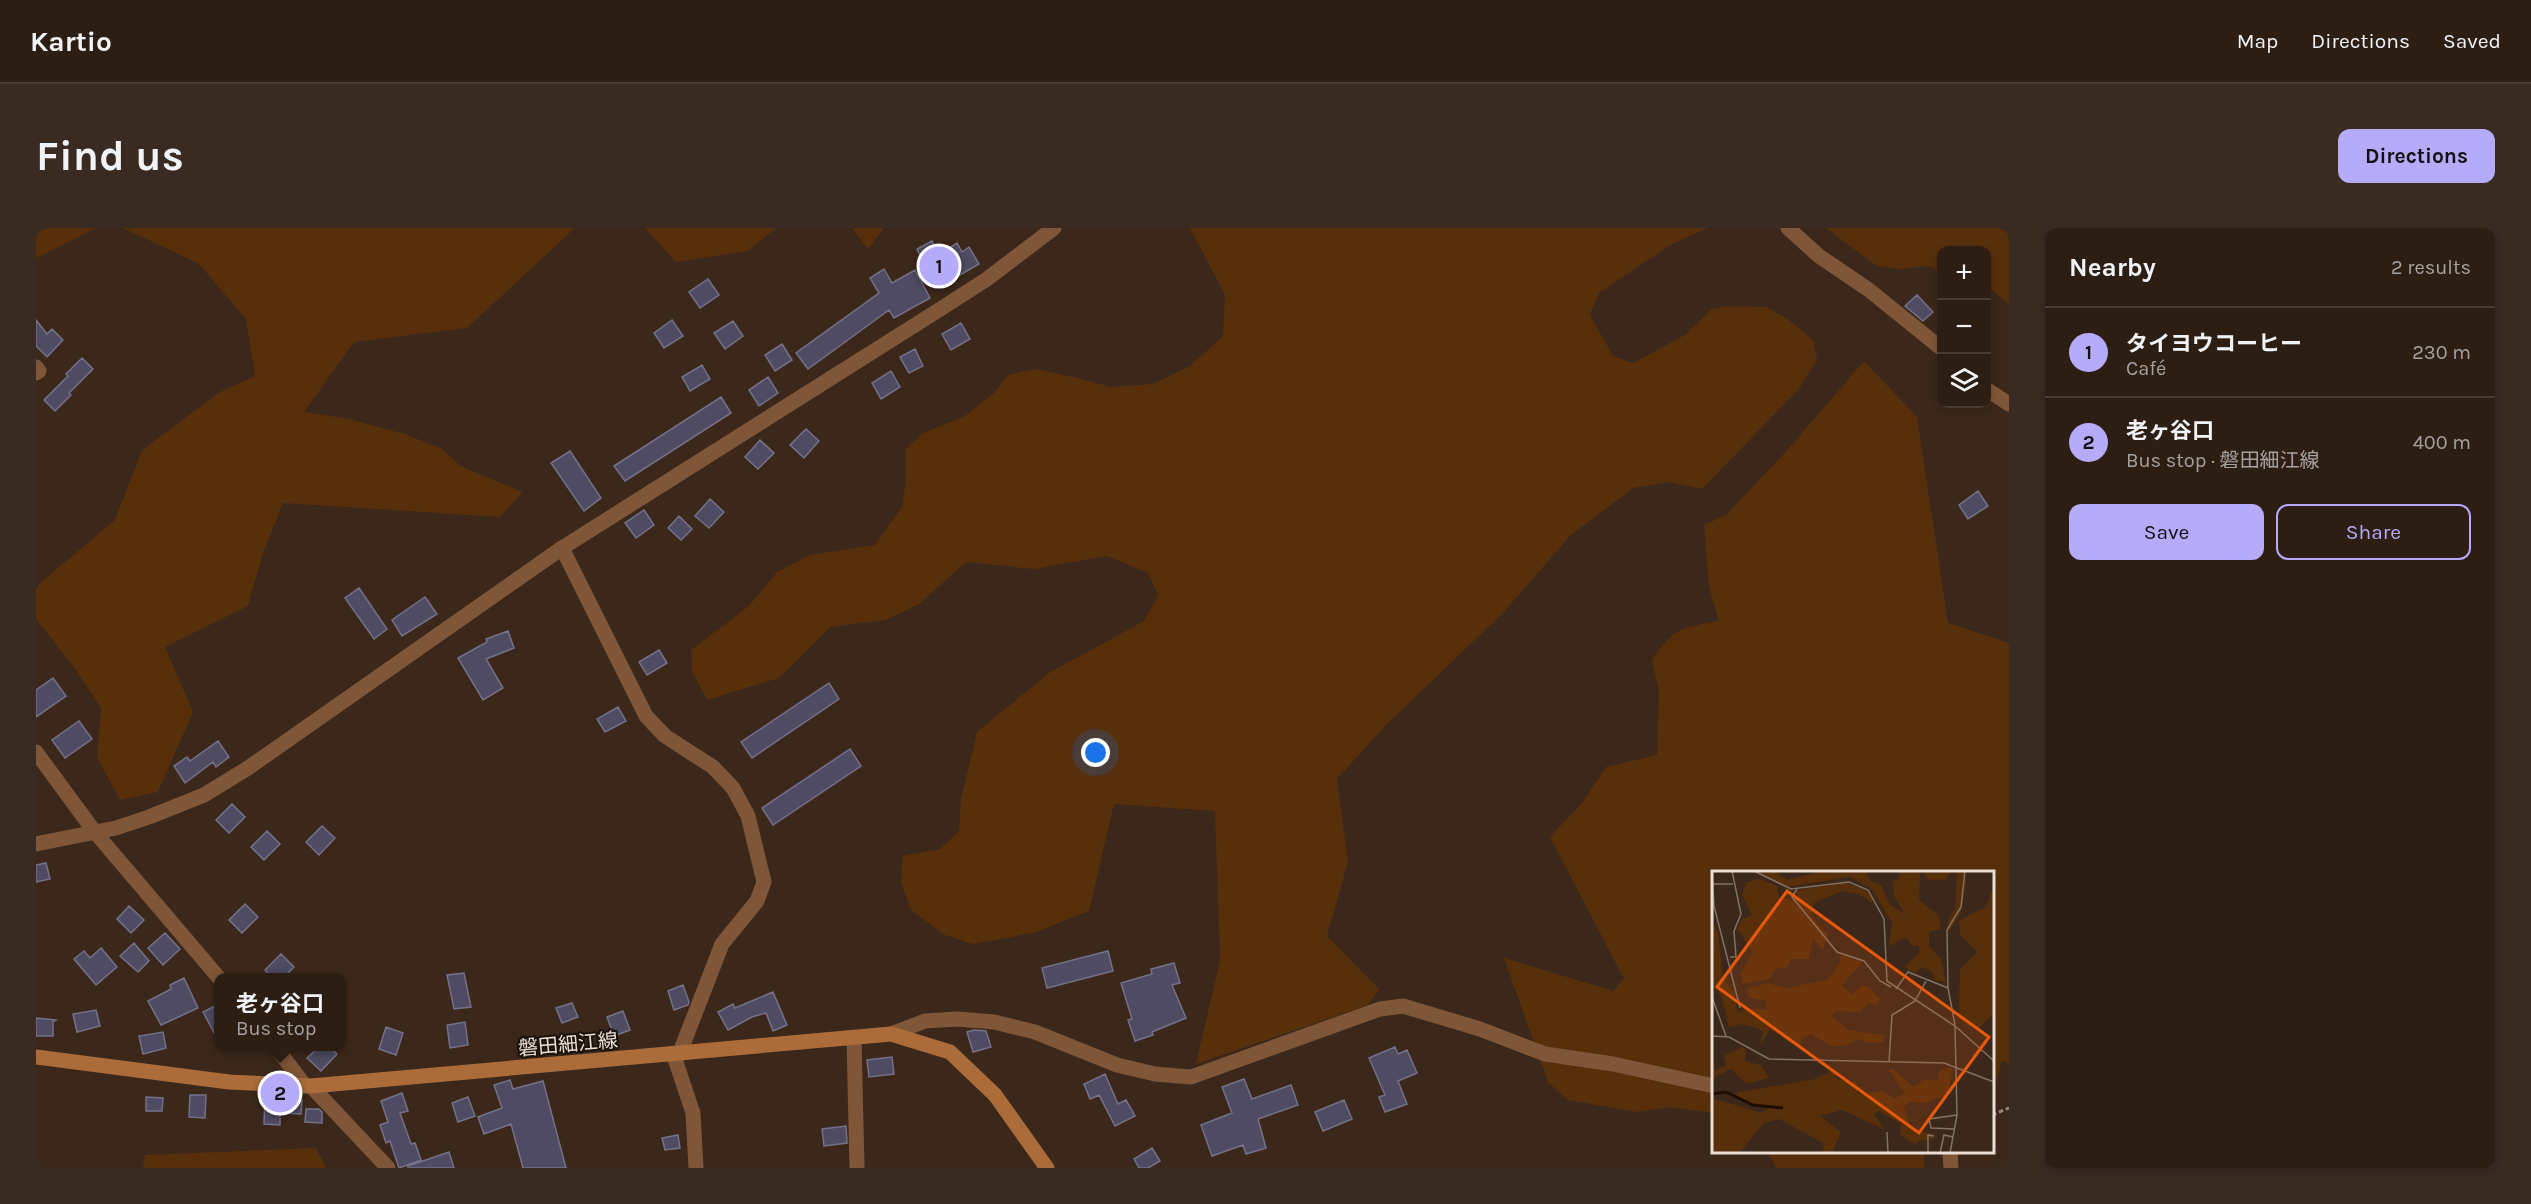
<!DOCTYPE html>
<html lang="en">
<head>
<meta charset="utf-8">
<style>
	body { margin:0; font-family:Karla,"Noto Sans JP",sans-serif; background:#392b22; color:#f1f3f6 }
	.controls { position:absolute; right:18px; top:18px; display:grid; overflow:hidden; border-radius:12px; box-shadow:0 3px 9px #0003 }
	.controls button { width:54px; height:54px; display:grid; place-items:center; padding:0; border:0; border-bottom:2px solid #483c34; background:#2d1e14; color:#f1f3f6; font:30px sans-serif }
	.you { position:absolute; left:1060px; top:525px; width:21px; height:21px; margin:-15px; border:4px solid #fff; border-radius:50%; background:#1a73e8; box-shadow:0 0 0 9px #1a73e833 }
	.badge { display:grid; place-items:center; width:39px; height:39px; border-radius:50%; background:#b6abf8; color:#111; font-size:20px; font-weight:700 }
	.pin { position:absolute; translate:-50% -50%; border:3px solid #fff; box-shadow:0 2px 6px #0006 }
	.popup { position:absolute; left:178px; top:745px; width:132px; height:78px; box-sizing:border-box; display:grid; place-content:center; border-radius:12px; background:#2d1e14; filter:drop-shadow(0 2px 4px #0005); font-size:20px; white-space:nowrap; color:#a7a2a0 }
	.popup b { font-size:22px; color:#f1f3f6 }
	.popup::after { content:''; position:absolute; left:50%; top:100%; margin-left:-12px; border:12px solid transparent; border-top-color:#2d1e14 }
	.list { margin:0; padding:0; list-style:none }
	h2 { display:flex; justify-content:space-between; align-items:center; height:78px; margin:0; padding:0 24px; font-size:26px }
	h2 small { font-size:20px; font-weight:400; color:#a7a2a0 }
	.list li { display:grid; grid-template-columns:39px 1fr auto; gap:18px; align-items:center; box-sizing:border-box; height:90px; padding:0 24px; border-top:2px solid #483c34 }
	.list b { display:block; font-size:22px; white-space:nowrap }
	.list p { margin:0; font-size:20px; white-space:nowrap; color:#a7a2a0 }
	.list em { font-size:20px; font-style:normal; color:#a7a2a0 }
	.actions { display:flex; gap:12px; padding:18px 24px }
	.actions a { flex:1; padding:14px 0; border:2px solid #b6abf8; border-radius:12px; text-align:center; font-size:21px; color:#b6abf8 }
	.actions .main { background:#b6abf8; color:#111 }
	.icon { flex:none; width:33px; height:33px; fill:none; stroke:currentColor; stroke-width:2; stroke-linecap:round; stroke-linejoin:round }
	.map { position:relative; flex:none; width:1973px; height:940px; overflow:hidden; border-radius:12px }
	header { display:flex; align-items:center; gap:36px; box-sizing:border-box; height:84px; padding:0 30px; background:#2d1e14; border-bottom:2px solid #483c34 }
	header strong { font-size:28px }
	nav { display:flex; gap:33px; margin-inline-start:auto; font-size:21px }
	.intro { display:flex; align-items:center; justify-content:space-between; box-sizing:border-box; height:144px; padding:0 36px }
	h1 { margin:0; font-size:42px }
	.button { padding:15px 27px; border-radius:12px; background:#b6abf8; color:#111; font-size:21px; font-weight:700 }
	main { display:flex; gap:36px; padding:0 36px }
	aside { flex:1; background:#2d1e14; border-radius:12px; box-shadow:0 3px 9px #0003 }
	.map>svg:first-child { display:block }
</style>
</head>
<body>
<header>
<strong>Kartio</strong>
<nav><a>Map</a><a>Directions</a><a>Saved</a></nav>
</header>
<div class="intro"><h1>Find us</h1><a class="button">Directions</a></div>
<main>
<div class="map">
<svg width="1973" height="940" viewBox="0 0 1973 940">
	<rect width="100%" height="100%" fill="#3c281a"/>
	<!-- green -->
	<path fill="#572f0b" d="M 0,0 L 60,0 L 0,30 Z
		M 87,0 L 539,0 L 431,100 L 318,114 L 268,184 L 313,191 L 369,206 L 406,221 L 425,238 L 486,264 L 465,289 L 247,275 L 226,328 L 212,378 L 129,419 L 157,484 L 122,564 L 84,572 L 61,529 L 65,480 L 38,439 L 0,391 L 0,362 L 3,356 L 79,292 L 106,222 L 182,165 L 219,148 L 210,91 L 163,36 Z
		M 609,0 L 740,0 L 712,23 L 640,34 Z
		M 816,0 L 848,0 L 832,21 Z
		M 1154,0 L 1672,0 L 1634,17 L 1563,65 L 1554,87 L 1577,128 L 1597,135 L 1649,107 L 1676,81 L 1695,78 L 1730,79 L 1753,92 L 1777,112 L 1781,131 L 1763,161 L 1666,261 L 1633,254 L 1597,260 L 1534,308 L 1466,386 L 1351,496 L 1301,551 L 1312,634 L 1291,708 L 1343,761 L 1332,777 L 1160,836 L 1184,732 L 1179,583 L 1078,576 L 1053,683 L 997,705 L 937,716 L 909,707 L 875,682 L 865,654 L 867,628 L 904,621 L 923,603 L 925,570 L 941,504 L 1013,445 L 1108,393 L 1122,367 L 1112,345 L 1071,328 L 998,341 L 930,334 L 883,376 L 850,392 L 794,399 L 743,450 L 671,472 L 656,443 L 655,422 L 713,378 L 741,344 L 774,327 L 839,317 L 866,279 L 870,252 L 870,221 L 887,205 L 929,188 L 958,165 L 972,147 L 999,141 L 1042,150 L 1075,159 L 1117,156 L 1154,138 L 1187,108 L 1189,67 Z
		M 1790,0 L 1973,0 L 1973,76 L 1951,58 L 1950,22 L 1906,22 L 1905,42 L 1891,38 L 1865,41 L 1841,38 Z
		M 1828,133 L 1881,189 L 1912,395 L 1973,415 L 1973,836 L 1966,832 L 1957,865 L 1956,644 L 1678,644 L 1677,885 L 1635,879 L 1602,884 L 1532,872 L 1512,854 L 1468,730 L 1577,763 L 1589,749 L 1586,747 L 1514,609 L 1546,575 L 1570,539 L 1621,527 L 1623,464 L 1616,432 C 1638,399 1645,400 1683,393 L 1673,359 L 1668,297 L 1690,287 L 1754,219 Z
		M 280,920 L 290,940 L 107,940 L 109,927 Z
		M 1733,924 L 1888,924 L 1888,940 L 1740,940 Z"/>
	<!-- building -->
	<path fill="#4e4b62" stroke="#74718a" stroke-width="1.5" d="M 896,13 L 907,35 L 891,42 L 881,21 Z
		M 921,15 L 926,24 L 933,19 L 943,36 L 924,47 L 910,22 Z
		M 848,41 L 856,55 L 879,42 L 894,70 L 858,90 L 853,82 L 772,141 L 760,125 L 843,65 L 834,50 Z
		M 672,51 L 683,67 L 664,80 L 653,64 Z
		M 1881,67 L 1897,84 L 1887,93 L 1869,78 Z
		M 0,92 L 11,106 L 16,101 L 27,112 L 11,129 L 0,118 Z
		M 636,92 L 647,108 L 628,120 L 618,105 Z
		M 697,93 L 707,108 L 689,121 L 678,105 Z
		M 925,95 L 934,111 L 915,122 L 906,106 Z
		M 746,116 L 756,132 L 739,143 L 729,127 Z
		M 879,121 L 887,138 L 873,145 L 864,129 Z
		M 46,130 L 57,141 L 33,165 L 35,167 L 19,183 L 8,172 L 32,148 L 30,146 Z
		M 666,137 L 674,151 L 654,163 L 646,149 Z
		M 855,143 L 864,159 L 845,171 L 836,155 Z
		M 732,149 L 742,165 L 723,178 L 713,162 Z
		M 685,169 L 695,185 L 589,253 L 578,238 Z
		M 770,201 L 783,213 L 768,230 L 754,217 Z
		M 724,212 L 738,225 L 722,241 L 709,229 Z
		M 534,223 L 565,270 L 548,283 L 515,235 Z
		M 1942,263 L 1952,278 L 1932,291 L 1923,277 Z
		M 674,271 L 688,284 L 673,300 L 659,288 Z
		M 608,282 L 618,297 L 600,310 L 589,295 Z
		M 643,288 L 656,301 L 645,312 L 632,300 Z
		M 323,360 L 351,401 L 338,411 L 309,370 Z
		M 389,369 L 401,386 L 366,408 L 356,392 Z
		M 472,403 L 478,420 L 450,431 L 467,460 L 447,472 L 422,430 L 451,414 L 450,411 Z
		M 623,422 L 631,435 L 611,447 L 603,434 Z
		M 17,450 L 30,468 L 0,489 L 0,462 Z
		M 793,455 L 803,471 L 716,530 L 705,514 Z
		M 582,479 L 590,493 L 569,504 L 561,491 Z
		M 43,493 L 56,511 L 29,530 L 16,512 Z
		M 182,513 L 193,529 L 180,539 L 177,534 L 149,555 L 138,538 L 151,529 L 154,533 Z
		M 814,521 L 825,538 L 737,597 L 726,580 Z
		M 196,576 L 209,589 L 193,605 L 180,592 Z
		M 286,598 L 299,610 L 283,627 L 270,614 Z
		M 231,603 L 244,616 L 228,632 L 215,619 Z
		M 10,635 L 14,651 L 0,654 L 0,637 Z
		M 209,676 L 222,689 L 206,705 L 193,692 Z
		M 93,678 L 108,692 L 95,705 L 81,691 Z
		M 129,705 L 144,721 L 127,737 L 112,720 Z
		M 98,715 L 113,733 L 102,744 L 84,728 Z
		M 65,720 L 81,739 L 60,757 L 38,731 L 48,723 L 54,730 Z
		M 1072,723 L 1077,743 L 1011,760 L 1006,740 Z
		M 245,726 L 258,739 L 247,750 L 236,750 L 229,742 Z
		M 1138,735 L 1144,755 L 1136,757 L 1150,790 L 1116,804 L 1117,807 L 1099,813 L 1092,792 L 1096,791 L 1085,755 L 1116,746 L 1115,741 Z
		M 428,745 L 435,779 L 418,781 L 411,747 Z
		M 148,750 L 162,780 L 125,797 L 112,773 L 135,761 L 134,757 Z
		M 647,757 L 653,774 L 652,777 L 638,782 L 632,763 Z
		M 737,764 L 751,797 L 737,803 L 730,785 L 716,789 L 692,802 L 682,784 L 697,776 L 699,780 Z
		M 536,775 L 542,789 L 526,795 L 520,780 Z
		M 183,776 L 183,814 L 167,784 Z
		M 60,782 L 64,798 L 41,804 L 37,786 Z
		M 587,783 L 594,802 L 578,808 L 571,789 Z
		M 0,790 L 20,792 L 17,794 L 17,808 L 0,808 Z
		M 429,794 L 432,817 L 414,820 L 411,797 Z
		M 350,799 L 367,805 L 360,827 L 343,821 Z
		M 938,802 L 950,803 L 955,819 L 937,824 L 931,804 Z
		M 127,804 L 130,820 L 107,826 L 103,808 Z
		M 283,819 L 293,819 L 301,826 L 285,843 L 271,830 Z
		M 1359,819 L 1362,826 L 1371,822 L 1381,845 L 1362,853 L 1371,876 L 1349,884 L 1343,869 L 1349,867 L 1333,830 Z
		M 856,829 L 858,846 L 833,849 L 831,832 Z
		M 1069,846 L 1082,876 L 1090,872 L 1099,888 L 1079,898 L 1063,867 L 1054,871 L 1048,856 Z
		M 1208,851 L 1216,871 L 1255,857 L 1262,877 L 1222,891 L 1230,920 L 1210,926 L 1207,917 L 1176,928 L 1165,897 L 1196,885 L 1186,859 Z
		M 474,852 L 477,861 L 507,853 L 530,940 L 487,940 L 475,896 L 448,906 L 442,889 L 466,880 L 458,857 Z
		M 366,865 L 372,883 L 364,885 L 375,916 L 379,915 L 385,932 L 363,940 L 354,913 L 350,915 L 344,897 L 352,894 L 345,873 Z
		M 154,867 L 170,867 L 169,890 L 153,889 Z
		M 229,867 L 245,868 L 245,871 L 266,872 L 265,886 L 244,885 L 244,897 L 228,896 Z
		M 110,869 L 127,870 L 126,883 L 110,883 Z
		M 432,869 L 439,888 L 422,894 L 416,875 Z
		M 1308,872 L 1316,891 L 1287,903 L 1279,884 Z
		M 270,881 L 283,881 L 286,884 L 286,895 L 269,894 Z
		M 810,898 L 811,915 L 788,918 L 786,901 Z
		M 642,907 L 644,920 L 629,922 L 626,910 Z
		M 1116,920 L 1124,933 L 1112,940 L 1103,940 L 1098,931 Z
		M 413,924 L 418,940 L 372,940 L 372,938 Z"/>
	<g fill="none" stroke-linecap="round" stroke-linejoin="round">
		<!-- path -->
		<path stroke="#98887c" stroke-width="3" stroke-dasharray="4.5 3" stroke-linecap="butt" d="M 1956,887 L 1973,880"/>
		<!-- minor -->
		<path stroke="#7f5638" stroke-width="15" d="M 1752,0 L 1783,28 L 1833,62 L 1906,121
			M 0,139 L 3,143 L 0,145
			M 1950,161 L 1973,176
			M 526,320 L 610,488 L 629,508 L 677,539 L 697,560 L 712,588 L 728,654 L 721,673 L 686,716 L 643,827
			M 855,806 L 889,793 L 921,791 L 958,794 L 999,804 L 1081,837 L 1119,846 L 1155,849 L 1344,781 L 1367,778 L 1444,801 L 1509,826 L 1577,836 L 1678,858
			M 818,810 L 821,940
			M 638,828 L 657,885 L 660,940
			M 275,858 L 352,940
			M 1914,924 L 1915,940"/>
		<!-- tertiary -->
		<path stroke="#7f5638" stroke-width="15" d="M 0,524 L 58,603 L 183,750
			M 0,616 L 80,600 L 113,589 L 168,567 L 212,540 L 526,320 L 906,80 L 951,51 L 1018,0
			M 239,818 L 269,858"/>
		<!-- secondary -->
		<path stroke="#ab6c3a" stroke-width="15" d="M 0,829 L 193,854 L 275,858 L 855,806 L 914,824 L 959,867 L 1011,940"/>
	</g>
	<g text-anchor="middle" stroke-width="4.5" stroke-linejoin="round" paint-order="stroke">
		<!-- street labels -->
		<g font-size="20" fill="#ebded4" stroke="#1c130d">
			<text transform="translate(532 816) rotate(-5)" y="7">磐田細江線</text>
		</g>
	</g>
	<!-- overview -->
	<g transform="translate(1676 643)">
		<rect width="282" height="282" fill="#3c281a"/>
		<path d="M 42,0 L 63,0 L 75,9 L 110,0 L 154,0 L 157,9 L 170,15 L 177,33 L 193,43 L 183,27 L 180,10 L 186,9 L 188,0 L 208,0 L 207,29 L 227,45 L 229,58 L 217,61 L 217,75 L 229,88 L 234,111 L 224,109 L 218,99 L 208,96 L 204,102 L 196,99 L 193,95 L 208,81 L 206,74 L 199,74 L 195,66 L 177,75 L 180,52 L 160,18 L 138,6 L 74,16 ZM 211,0 L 240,0 L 233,9 L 216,9 ZM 245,0 L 252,0 L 254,13 L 249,42 L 237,61 L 236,49 L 243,38 ZM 48,8 L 65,15 L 68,31 L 73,27 L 80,30 L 86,19 L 132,12 L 151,18 L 161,26 L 160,32 L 147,23 L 130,20 L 102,32 L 99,45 L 116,63 L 111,79 L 101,68 L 97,88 L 80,88 L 74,98 L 64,97 L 58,108 L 30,113 L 29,103 L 41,80 L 25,58 L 30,48 L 40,44 L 30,24 L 35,11 ZM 282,12 L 282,142 L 265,159 L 247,148 L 248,98 L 265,81 L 248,64 L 247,50 L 275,35 ZM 0,49 L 6,62 L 11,107 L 22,122 L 26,142 L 34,138 L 54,138 L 54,130 L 36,126 L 35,117 L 56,112 L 73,117 L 115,109 L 127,94 L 129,84 L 150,91 L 130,115 L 140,123 L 150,114 L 157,116 L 168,128 L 165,134 L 157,132 L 148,141 L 123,140 L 119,145 L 137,159 L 173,164 L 171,171 L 157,172 L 145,168 L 134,175 L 119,175 L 99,163 L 90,167 L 88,178 L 58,158 L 48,174 L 51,160 L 45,157 L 28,153 L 17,157 L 10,128 L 0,111 ZM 30,176 L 34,179 L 33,190 L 49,194 L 57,207 L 34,213 L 19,198 L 4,205 L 0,213 L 0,195 L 3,200 L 14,194 L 12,185 ZM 236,196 L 241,198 L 236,224 L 213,232 L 196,231 L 192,237 L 199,258 L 222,263 L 221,268 L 206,270 L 204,274 L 188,263 L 189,253 L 167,240 L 162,243 L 173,259 L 130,239 L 108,245 L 129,261 L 120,282 L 112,282 L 111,272 L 67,248 L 52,252 L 27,282 L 0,282 L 0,227 L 50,242 L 57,238 L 35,233 L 22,222 L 103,208 L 123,198 L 124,208 L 144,211 L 146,223 L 170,220 L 183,227 L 193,223 L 177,199 L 181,198 L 202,216 L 213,208 L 225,210 L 227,201 Z" fill="#572f0b"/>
		<path fill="none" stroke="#1e0d02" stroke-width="3" d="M 0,223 L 14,221 L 41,234 L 71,237"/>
		<path fill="none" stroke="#827164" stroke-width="1.5" d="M 42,0 L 79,18 L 137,11 L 156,19 L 172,48 L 175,110 L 243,155 L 282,190M 0,3 L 2,35 L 28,137M 1,13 L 21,13M 85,18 L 80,26 L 125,81 L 152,90 L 168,110 L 179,116M 18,86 L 24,86 L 22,60 L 29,43 L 20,0M 184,118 L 196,101 L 236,117M 0,126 L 14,165M 203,130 L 214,110M 243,154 L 236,117 L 235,59 L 249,36 L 253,0M 0,165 L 17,166 L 57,188 L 232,192 L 282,211M 177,191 L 180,144 L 203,130M 243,258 L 219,257 L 217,248 L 245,244M 175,261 L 176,282M 216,282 L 216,264 L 222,265M 228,282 L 232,264 L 241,266M 238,282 L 245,244 L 243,155"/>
		<path fill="#e8590c" fill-opacity="0.15" stroke="#e8590c" stroke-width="3" d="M 75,20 L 277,166 L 207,262 L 5,116 Z"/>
		<rect width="282" height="282" fill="none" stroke="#ebded4" stroke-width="3"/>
	</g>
</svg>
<div class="controls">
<button>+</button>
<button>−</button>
<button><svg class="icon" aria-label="layers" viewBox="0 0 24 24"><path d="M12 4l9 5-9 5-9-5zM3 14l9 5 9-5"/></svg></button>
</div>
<div class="you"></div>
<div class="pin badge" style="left:903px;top:38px">1</div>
<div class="pin badge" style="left:244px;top:865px">2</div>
<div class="popup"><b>老ヶ谷口</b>Bus stop</div>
</div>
<aside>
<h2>Nearby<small>2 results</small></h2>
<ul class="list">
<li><span class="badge">1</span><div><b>タイヨウコーヒー</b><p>Café</p></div><em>230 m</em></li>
<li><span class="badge">2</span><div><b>老ヶ谷口</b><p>Bus stop · 磐田細江線</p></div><em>400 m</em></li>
</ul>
<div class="actions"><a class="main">Save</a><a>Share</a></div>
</aside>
</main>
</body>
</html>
